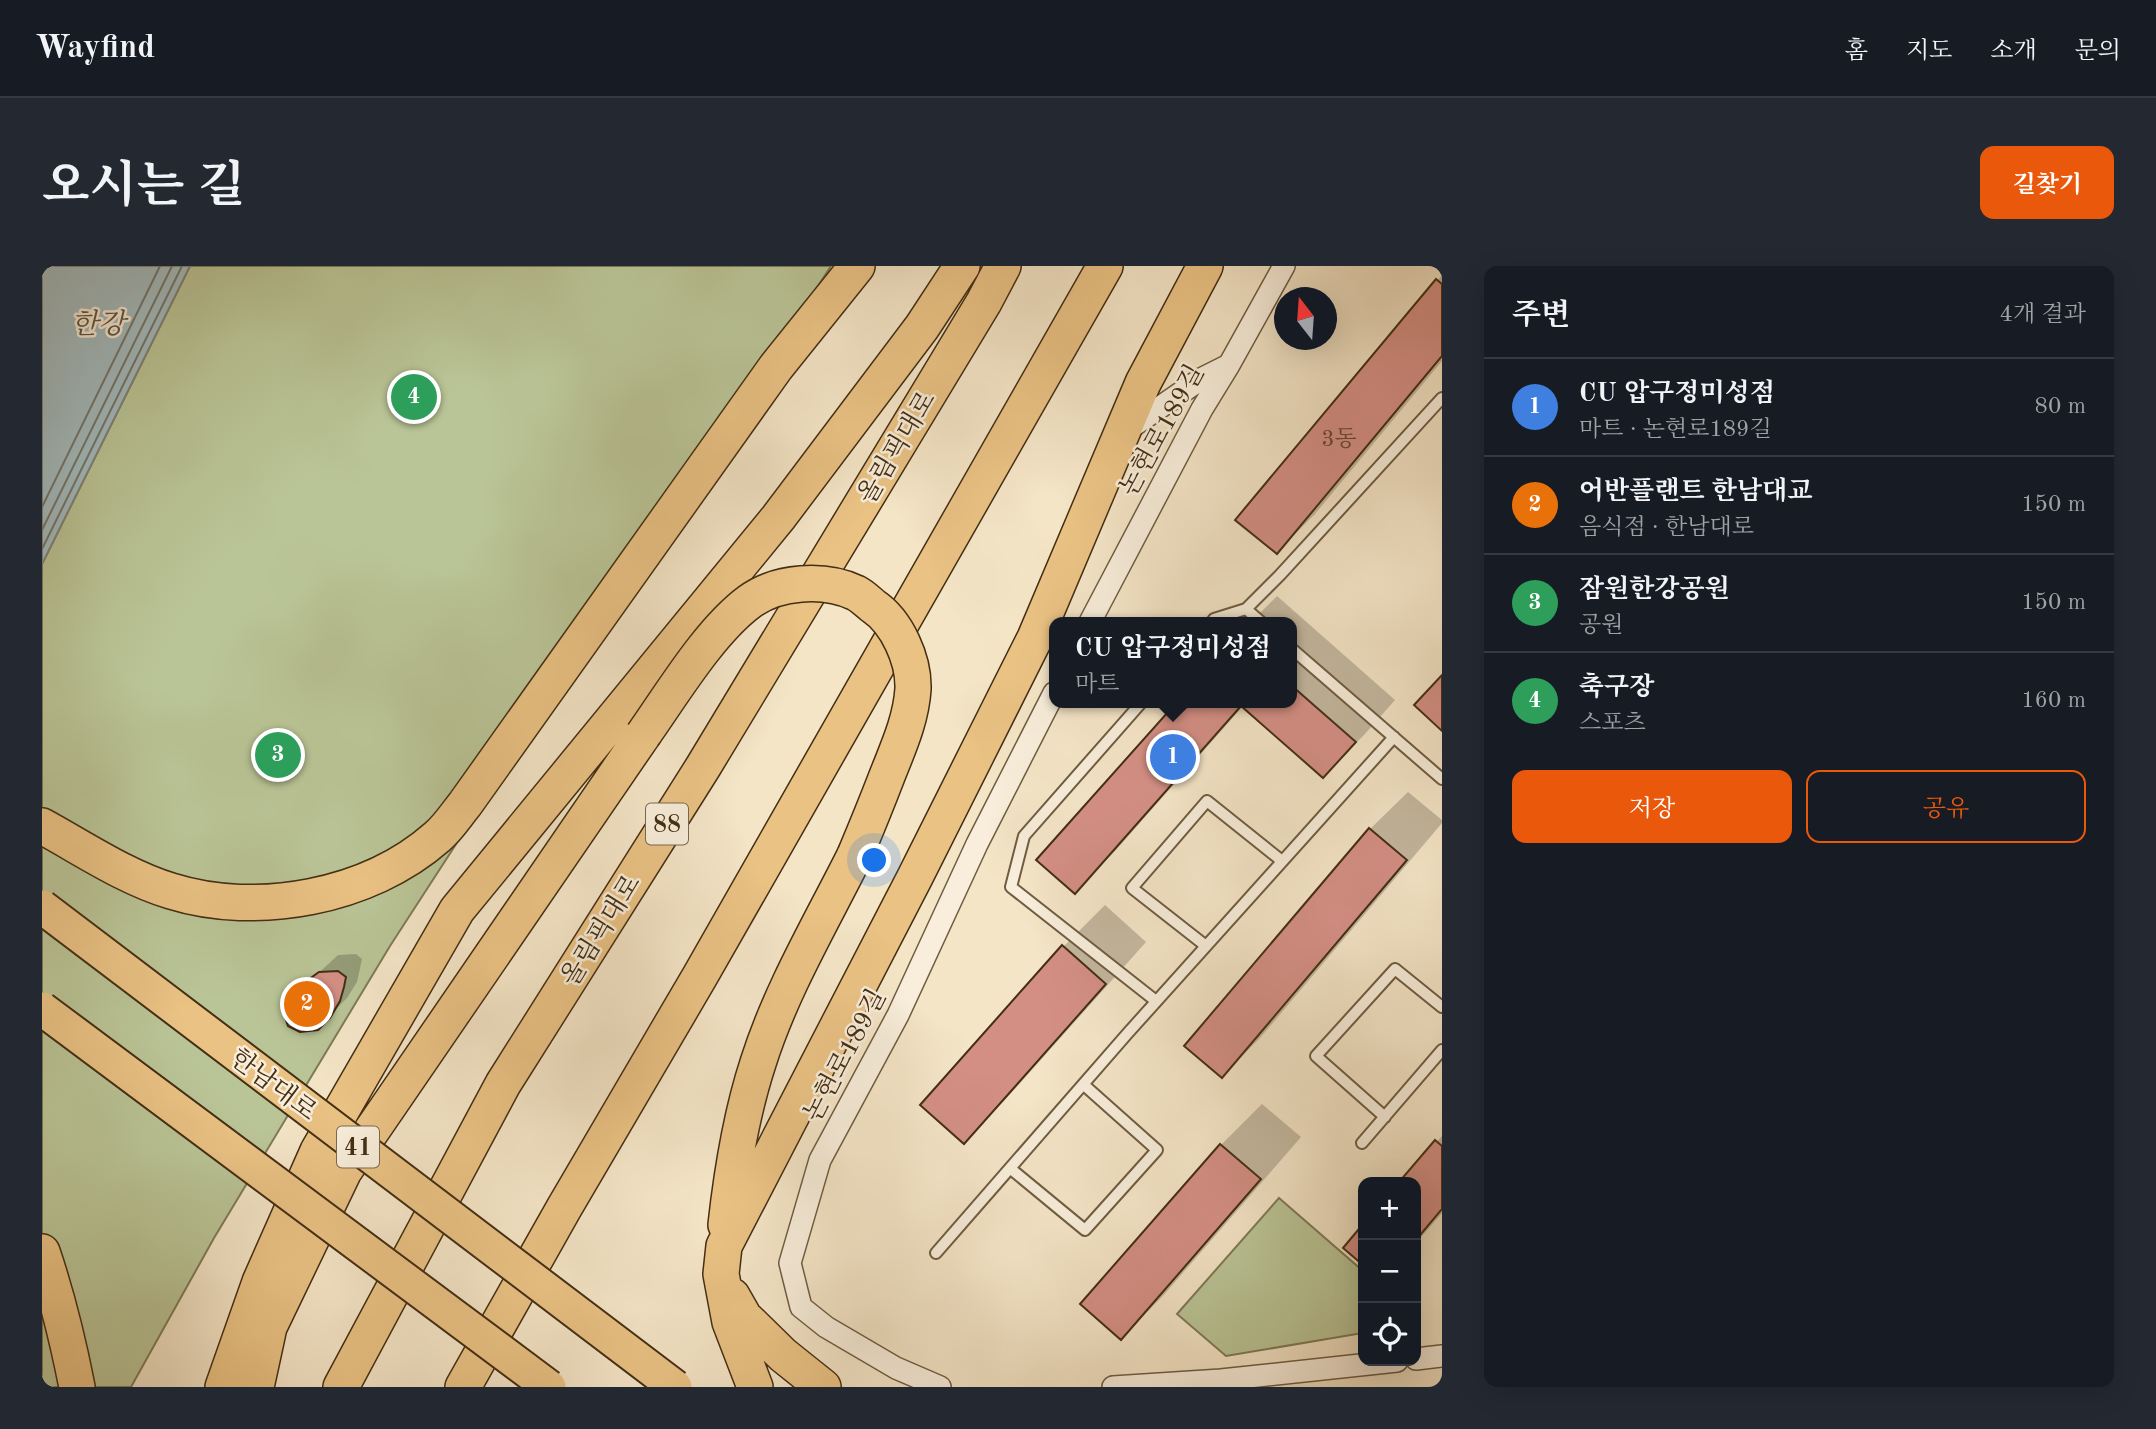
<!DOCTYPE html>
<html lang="ko">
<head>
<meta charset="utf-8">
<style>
	body { margin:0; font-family:"Old Standard TT","Noto Serif KR",serif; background:#242831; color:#f1f3f6 }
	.controls { position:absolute; right:21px; bottom:21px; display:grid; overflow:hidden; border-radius:14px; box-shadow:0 7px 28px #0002 }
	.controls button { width:63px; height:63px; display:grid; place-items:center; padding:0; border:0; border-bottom:2px solid #363941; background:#171b24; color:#f1f3f6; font:35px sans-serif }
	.compass { position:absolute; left:1232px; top:21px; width:63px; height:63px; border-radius:50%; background:#171b24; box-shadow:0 7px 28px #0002; rotate:343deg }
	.you { position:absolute; left:833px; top:595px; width:24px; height:24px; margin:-18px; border:5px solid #fff; border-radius:50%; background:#1a73e8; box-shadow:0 0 0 10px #1a73e833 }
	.badge { display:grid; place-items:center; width:46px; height:46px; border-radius:50%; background:#ea580c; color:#fff; font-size:23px; font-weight:700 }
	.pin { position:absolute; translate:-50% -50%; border:4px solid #fff; box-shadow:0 2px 7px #0006 }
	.popup { position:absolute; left:1007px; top:351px; width:248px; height:91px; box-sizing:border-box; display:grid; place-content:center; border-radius:14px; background:#171b24; filter:drop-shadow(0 2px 5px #0005); font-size:23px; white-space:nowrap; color:#9ea1a6 }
	.popup b { font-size:26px; color:#f1f3f6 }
	.popup::after { content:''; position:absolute; left:50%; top:100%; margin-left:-14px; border:14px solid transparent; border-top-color:#171b24 }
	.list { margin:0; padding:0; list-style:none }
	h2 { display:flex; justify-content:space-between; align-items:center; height:91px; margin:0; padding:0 28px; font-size:30px }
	h2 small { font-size:23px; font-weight:400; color:#9ea1a6 }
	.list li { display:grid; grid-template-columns:46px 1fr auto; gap:21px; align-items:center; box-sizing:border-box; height:98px; padding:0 28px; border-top:2px solid #363941 }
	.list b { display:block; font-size:26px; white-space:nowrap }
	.list p { margin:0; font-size:23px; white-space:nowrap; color:#9ea1a6 }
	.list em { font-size:23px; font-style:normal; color:#9ea1a6 }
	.actions { display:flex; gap:14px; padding:21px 28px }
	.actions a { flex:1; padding:16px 0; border:2px solid #ea580c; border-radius:14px; text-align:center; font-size:24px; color:#ea580c }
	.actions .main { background:#ea580c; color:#fff }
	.icon { flex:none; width:38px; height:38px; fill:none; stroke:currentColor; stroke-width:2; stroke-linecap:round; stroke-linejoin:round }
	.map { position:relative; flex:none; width:1400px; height:1121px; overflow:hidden; border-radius:14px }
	header { display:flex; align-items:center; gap:42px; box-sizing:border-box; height:98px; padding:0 35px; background:#171b24; border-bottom:2px solid #363941 }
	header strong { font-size:33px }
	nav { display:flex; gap:38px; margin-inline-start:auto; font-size:24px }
	.intro { display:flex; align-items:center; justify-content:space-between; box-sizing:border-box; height:168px; padding:0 42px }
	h1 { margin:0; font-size:49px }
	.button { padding:18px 32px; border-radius:14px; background:#ea580c; color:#fff; font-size:24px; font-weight:700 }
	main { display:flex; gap:42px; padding:0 42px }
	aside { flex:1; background:#171b24; border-radius:14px; box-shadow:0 7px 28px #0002 }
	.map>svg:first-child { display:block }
</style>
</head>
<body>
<header>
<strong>Wayfind</strong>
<nav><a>홈</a><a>지도</a><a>소개</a><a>문의</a></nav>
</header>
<div class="intro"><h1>오시는 길</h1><a class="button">길찾기</a></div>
<main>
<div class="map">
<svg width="1400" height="1121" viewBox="0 0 1400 1121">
	<rect width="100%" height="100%" fill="#f4e5c7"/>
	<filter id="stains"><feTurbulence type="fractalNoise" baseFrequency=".00286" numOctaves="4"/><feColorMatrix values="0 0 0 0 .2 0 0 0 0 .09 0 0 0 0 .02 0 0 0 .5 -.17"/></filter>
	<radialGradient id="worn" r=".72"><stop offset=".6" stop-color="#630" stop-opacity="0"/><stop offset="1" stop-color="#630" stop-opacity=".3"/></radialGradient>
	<!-- green -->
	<path fill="#bac597" stroke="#7e7a56" stroke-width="2" d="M 148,0 L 789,0 L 348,680 L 172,972 L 89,1121 L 0,1121 L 0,298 Z
		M 1237,932 L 1321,1005 L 1321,1067 L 1184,1090 L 1135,1048 Z"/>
	<!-- water -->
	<path fill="#a2bcc1" stroke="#7c837c" stroke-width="2" d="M 0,0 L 148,0 L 0,298 Z"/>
	<!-- shadow -->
	<path fill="#0003" d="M 1400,10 L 1400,95 L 1273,248 L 1235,286 L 1395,14 Z
		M 1235,330 L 1353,434 L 1322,469 L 1281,510 L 1201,440 L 1074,584 L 1033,625 L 997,594 L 1136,437 L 1250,437 L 1250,356 L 1209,356 Z
		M 1366,526 L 1400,554 L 1400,557 L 1218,772 L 1180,810 L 1328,563 Z
		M 1063,639 L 1104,676 L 963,834 L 922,875 L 880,839 L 1022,680 Z
		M 314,688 L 320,693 L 315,716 L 305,732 L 275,762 L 268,715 L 296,689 Z
		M 1220,838 L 1259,871 L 1120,1031 L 1079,1072 L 1179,879 Z
		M 1400,870 L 1400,947 L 1374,977 L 1374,916 L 1359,916 Z"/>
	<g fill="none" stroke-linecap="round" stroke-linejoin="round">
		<!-- shore -->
		<path stroke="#72756a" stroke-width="2" d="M 0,241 L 118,0
			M 0,264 L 130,0
			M 0,283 L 140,0"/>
	</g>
	<!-- building -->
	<path fill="#d48f85" stroke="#432e14" stroke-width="2" d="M 1394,13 L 1400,18 L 1400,90 L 1235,288 L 1193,254 Z
		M 1400,409 L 1400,465 L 1372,439 Z
		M 1250,420 L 1314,476 L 1281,512 L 1199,440 L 1033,628 L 994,594 L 1134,437 L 1250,437 Z
		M 1327,562 L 1365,594 L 1180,812 L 1142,780 Z
		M 1020,679 L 1064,718 L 922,878 L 878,839 Z
		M 296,705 L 304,711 L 302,721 L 298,735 L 288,752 L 276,764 L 258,766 L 246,760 L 242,748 L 248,734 L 266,714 L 277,706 Z
		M 1393,874 L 1400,880 L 1400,943 L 1374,974 L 1374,916 L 1357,916 Z
		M 1178,878 L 1219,913 L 1079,1074 L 1038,1038 Z
		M 1321,958 L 1321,999 L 1301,982 Z"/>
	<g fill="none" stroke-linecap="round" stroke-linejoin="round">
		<defs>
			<path id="service" d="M 1204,343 L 1219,356
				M 1170,356 L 1172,353 L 1204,343 L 1238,309 L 1400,132
				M 1250,383 L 1400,513
				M 1099,437 L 982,570 L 969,621 L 1114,735
				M 1164,680 L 1090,622 L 1165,535 L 1240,595
				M 1343,851 L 1274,790 L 1353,703 L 1400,741
				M 1320,877 L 1400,784
				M 969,903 L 1043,964 L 1115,884 L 1042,819
				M 894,987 L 1085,768 L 1352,471"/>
			<path id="minor" d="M 1085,164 L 1159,113 L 1187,99
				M 1048,356 L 1160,143 L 1187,99 L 1242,0
				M 1374,1093 L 1400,1090
				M 898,1121 L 854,1102 L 784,1061 L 759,1041 L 748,997 L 778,894 L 856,749 L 935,578 L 1012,427
				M 1071,1121 L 1179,1114 L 1355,1095"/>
			<path id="trunk" d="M 0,560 C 42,583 83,611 129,625 C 215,652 327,631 395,571 C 406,562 414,549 423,538 L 734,101 L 815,0
				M 684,959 C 690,905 699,849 716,797 C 739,724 779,657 813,589
				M 0,986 C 15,1030 26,1075 35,1121
				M 690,1030 L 702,1051 L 741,1089 L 781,1121
				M 181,1121 L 218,1016 L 276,885 L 415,644 L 736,252 L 880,61 L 920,0
				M 214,1121 L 227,1061 L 302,905 L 601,469
				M 299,1121 L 461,818 L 661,501 L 942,36 L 961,0
				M 421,1121 L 522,942 L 658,710 L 1063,0
				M 713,1121 L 688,1056 L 679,1008 L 682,980 L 873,611 L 993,372 L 1101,117 L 1163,0"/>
		</defs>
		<!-- service casing -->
		<use href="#service" stroke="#6f5c41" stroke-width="14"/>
		<!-- minor casing -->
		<use href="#minor" stroke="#6f5c41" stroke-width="24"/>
		<!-- trunk casing -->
		<use href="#trunk" stroke="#432e14" stroke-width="38"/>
		<!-- service -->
		<use href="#service" stroke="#f8eedb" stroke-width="10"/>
		<!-- minor -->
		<use href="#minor" stroke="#f8eedb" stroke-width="21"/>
		<!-- trunk -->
		<use href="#trunk" stroke="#eac284" stroke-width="35"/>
		<defs>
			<path id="primary-bridge" d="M 0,641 L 633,1121
				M 0,743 L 507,1121"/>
			<path id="trunk-bridge" d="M 601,469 C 630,428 667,366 707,336 C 735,315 782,312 814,327 C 820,330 826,336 831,340 C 855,356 872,394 871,423 C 869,454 856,482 845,510 C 835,536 824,563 813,589"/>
		</defs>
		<!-- primary-bridge casing -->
		<use href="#primary-bridge" stroke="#432e14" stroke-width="37" stroke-linecap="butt"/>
		<!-- trunk-bridge casing -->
		<use href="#trunk-bridge" stroke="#432e14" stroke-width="38" stroke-linecap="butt"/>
		<!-- primary-bridge -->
		<use href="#primary-bridge" stroke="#eac284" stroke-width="33"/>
		<!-- trunk-bridge -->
		<use href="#trunk-bridge" stroke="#eac284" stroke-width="35"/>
	</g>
	<g text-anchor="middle" stroke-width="5" stroke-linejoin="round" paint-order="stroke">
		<!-- number labels -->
		<g font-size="23" fill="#674630">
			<text x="1297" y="180">3동</text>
		</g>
		<!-- shield labels -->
		<g fill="#f8eedb" stroke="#796850" stroke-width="2">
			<rect x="604" y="537.5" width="42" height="41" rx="5"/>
			<rect x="295" y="860.5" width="42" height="41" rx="5"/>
		</g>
		<g font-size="24" font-weight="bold" fill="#432e14">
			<text x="625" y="566">88</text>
			<text x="316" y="889">41</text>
		</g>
		<!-- street labels -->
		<g font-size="26" fill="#432e14" stroke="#f8eedb">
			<text transform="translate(1119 164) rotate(-61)" y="9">논현로189길</text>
			<text transform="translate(854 181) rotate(-59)" y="9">올림픽대로</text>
			<text transform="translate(558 664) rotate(-58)" y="9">올림픽대로</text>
			<text transform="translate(802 789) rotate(-62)" y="9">논현로189길</text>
			<text transform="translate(232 818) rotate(37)" y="9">한남대로</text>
		</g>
		<!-- water labels -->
		<g font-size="28" font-style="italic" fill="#5b523f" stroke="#f8eedb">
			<text x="56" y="67">한강</text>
		</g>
	</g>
	<rect width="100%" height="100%" filter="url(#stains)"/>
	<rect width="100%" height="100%" fill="url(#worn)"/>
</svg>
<div class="controls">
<button>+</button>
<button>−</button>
<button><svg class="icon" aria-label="locate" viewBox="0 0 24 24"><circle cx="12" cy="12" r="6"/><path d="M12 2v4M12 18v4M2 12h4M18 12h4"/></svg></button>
</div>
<svg class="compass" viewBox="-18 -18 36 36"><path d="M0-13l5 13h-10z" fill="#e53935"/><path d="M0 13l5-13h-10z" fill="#9ea1a6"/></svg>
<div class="you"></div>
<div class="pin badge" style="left:1131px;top:491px;background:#3f7fe0">1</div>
<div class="popup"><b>CU 압구정미성점</b>마트</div>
<div class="pin badge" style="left:265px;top:738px;background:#e8710a">2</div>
<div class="pin badge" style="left:236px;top:489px;background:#2e9e5b">3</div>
<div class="pin badge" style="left:372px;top:131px;background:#2e9e5b">4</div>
</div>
<aside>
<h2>주변<small>4개 결과</small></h2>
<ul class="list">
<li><span class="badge" style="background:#3f7fe0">1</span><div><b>CU 압구정미성점</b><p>마트 · 논현로189길</p></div><em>80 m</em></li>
<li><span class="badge" style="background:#e8710a">2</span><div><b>어반플랜트 한남대교</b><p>음식점 · 한남대로</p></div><em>150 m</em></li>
<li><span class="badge" style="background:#2e9e5b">3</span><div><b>잠원한강공원</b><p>공원</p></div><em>150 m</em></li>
<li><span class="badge" style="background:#2e9e5b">4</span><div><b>축구장</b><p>스포츠</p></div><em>160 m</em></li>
</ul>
<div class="actions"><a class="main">저장</a><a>공유</a></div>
</aside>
</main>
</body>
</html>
